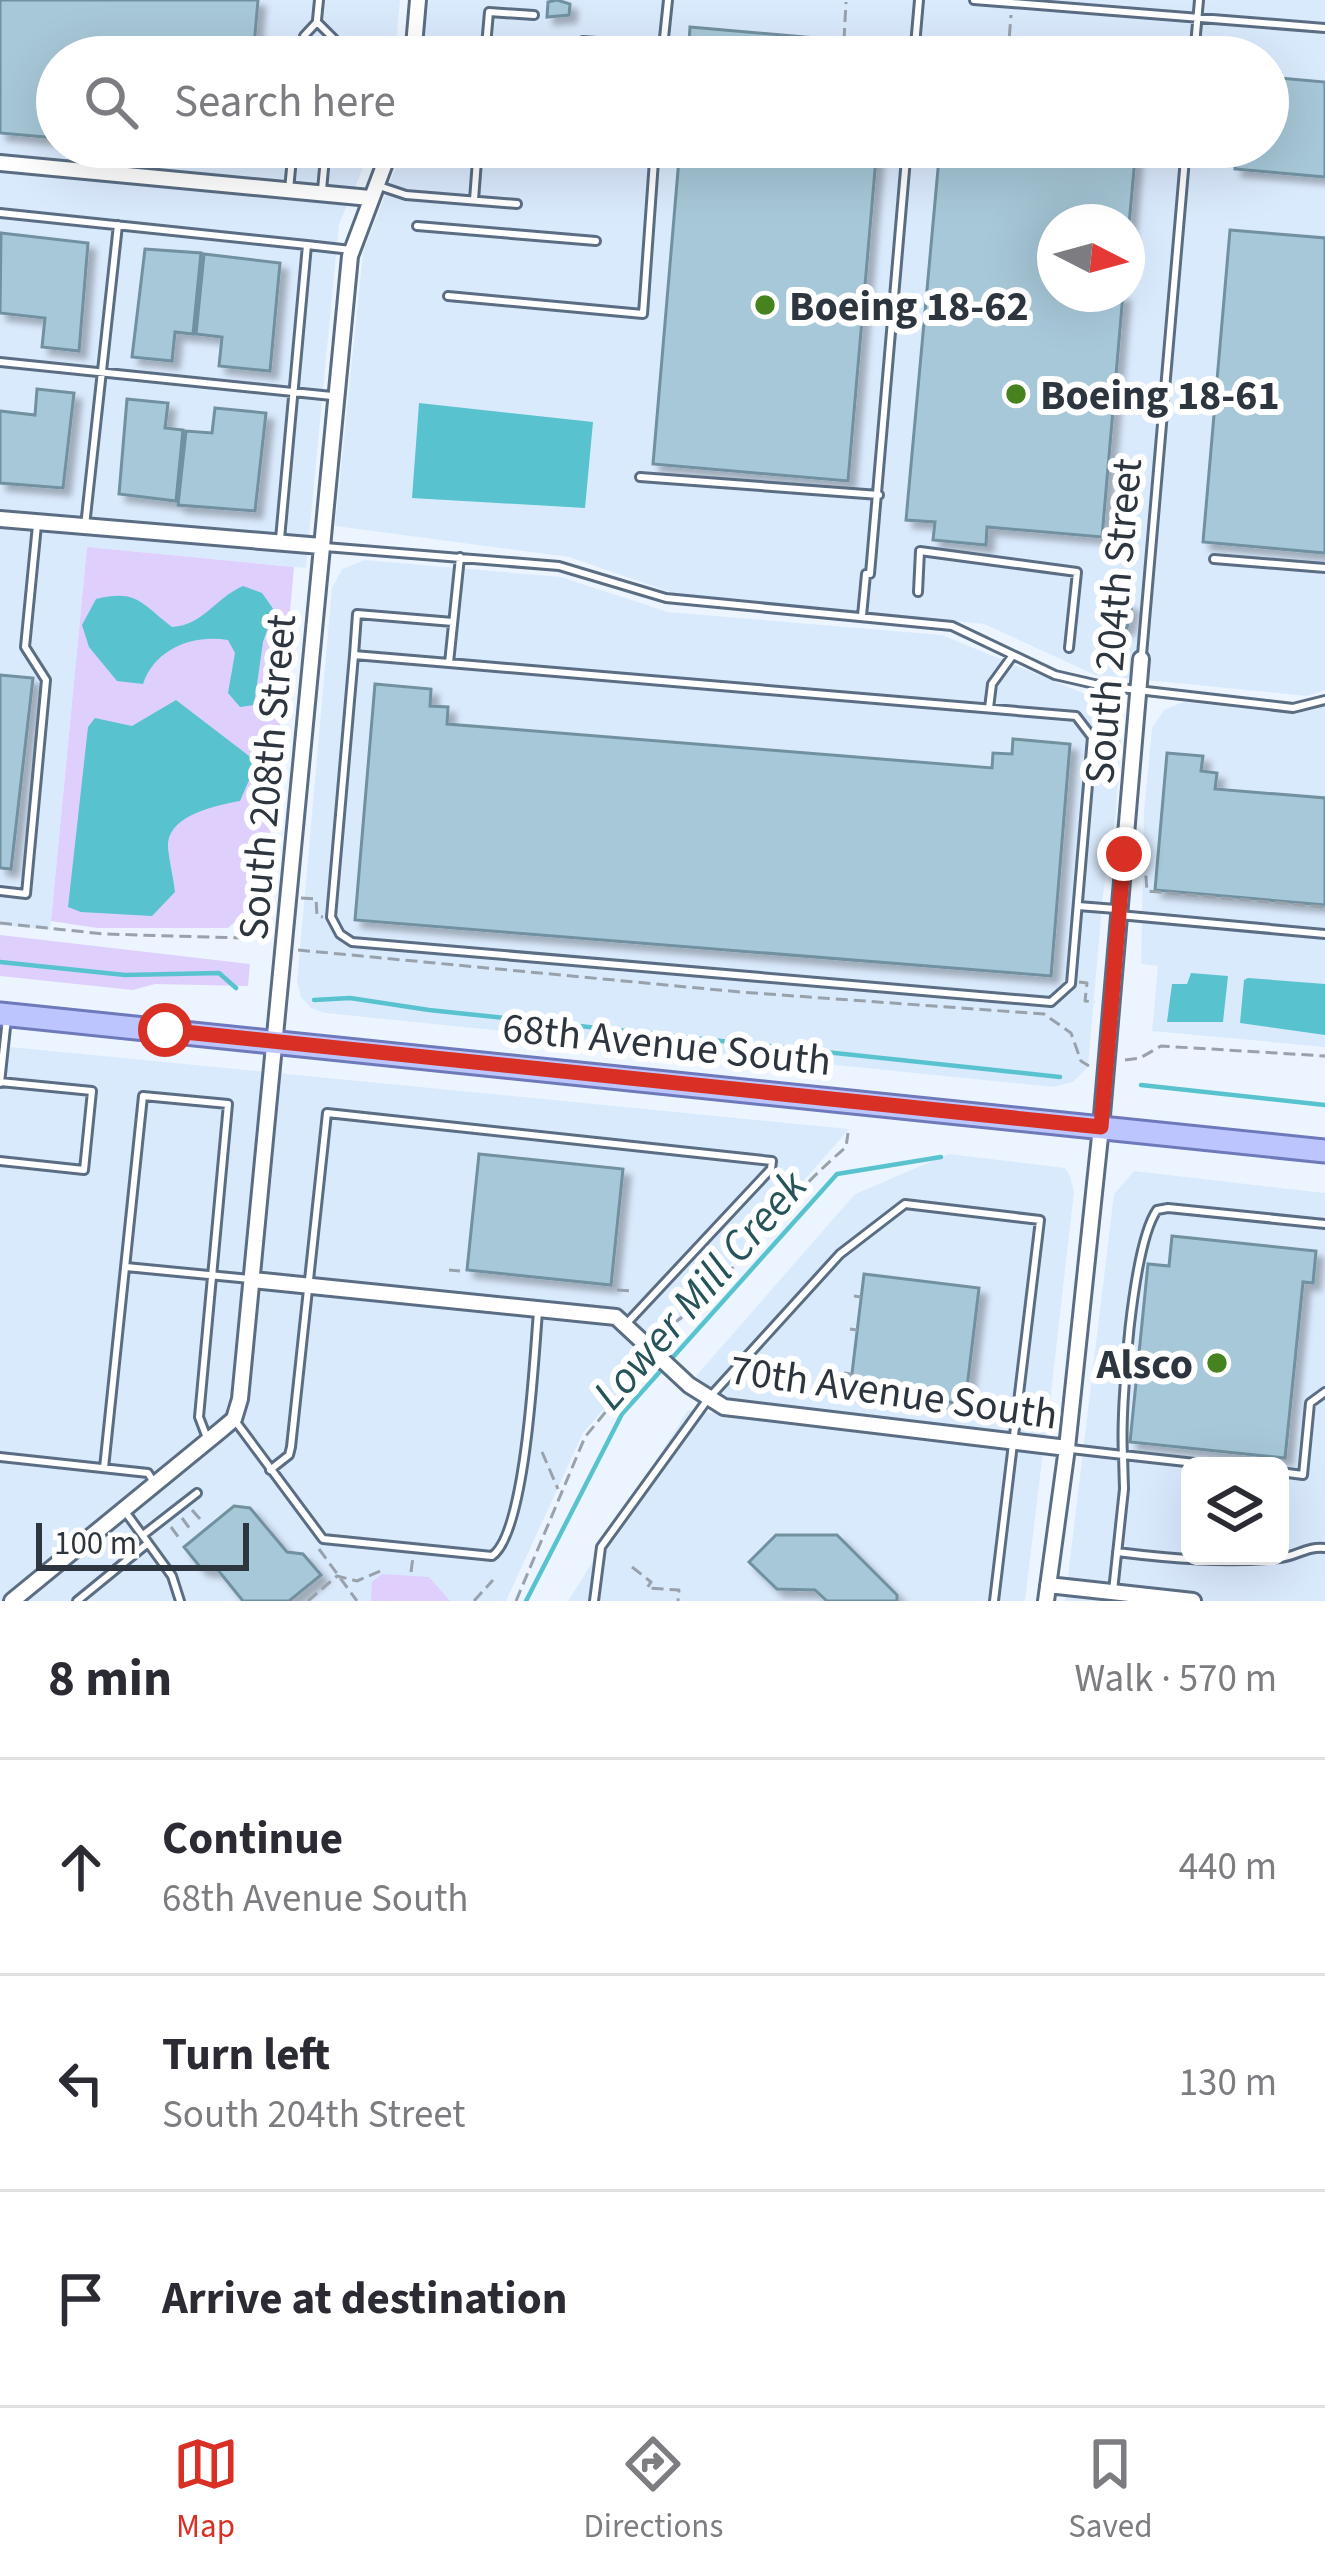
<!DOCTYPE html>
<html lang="en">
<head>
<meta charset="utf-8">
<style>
	body { margin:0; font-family:"Source Sans 3",sans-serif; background:#f2f2f3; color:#2b2b33 }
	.controls { position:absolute; right:36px; bottom:36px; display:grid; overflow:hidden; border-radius:18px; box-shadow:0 12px 48px #0002 }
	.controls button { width:108px; height:108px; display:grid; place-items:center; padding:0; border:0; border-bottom:3px solid #e1e1e2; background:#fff; color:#2b2b33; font:60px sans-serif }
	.compass { position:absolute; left:1037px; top:204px; width:108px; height:108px; border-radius:50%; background:#fff; box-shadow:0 12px 48px #0002; rotate:96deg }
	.scale { position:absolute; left:36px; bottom:30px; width:213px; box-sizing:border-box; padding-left:12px; border:6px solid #2d353f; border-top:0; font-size:33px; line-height:42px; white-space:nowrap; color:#2d353f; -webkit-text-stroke:9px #fff; paint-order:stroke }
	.stop { position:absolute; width:36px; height:36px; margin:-27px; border:9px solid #d93025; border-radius:50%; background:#fff }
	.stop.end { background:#d93025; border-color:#fff; box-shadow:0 3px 12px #0008 }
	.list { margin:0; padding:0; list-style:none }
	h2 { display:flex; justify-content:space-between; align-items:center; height:156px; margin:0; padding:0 48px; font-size:51px }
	h2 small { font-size:39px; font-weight:400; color:#7c7c81 }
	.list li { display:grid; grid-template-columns:78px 1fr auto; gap:36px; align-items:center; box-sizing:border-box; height:216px; padding:0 48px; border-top:3px solid #e1e1e2 }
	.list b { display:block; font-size:45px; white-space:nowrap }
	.list p { margin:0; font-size:39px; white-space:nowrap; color:#7c7c81 }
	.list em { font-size:39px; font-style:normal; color:#7c7c81 }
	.icon { flex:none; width:66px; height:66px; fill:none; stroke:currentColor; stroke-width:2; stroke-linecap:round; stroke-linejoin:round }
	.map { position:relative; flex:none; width:1325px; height:1601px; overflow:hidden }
	.search { position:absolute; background:#fff; box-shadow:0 12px 48px #0002; left:36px; right:36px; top:36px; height:132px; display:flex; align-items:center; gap:30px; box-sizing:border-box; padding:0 42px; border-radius:66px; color:#7c7c81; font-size:45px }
	.sheet { height:804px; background:#fff }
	nav { display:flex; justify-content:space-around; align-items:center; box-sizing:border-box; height:168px; border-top:3px solid #e1e1e2; background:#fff; font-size:33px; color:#7c7c81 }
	nav a { display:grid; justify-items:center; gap:6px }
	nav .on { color:#d93025 }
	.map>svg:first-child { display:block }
</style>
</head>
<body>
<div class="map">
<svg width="1325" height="1601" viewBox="0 0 1325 1601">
	<defs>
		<filter id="shadow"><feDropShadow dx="7" dy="7" stdDeviation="3" flood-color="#0004"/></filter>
	</defs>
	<rect width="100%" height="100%" fill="#ecf5ff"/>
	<!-- built -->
	<path fill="#daeafd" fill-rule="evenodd" d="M 0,0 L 400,0 L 395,57 L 57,57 L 57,147 L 372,147 L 339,224 L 306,568 L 87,547 L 50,930 L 0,925 Z
		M 429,0 L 1325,0 L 1325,690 L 1307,696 L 1095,675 L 984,624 L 673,593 L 569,557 L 335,526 L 363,252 L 404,147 L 1268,147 L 1268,57 L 421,57 ZM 1055,222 L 1127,222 L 1127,294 L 1055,294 Z
		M 365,560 L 561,577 L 668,612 L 942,635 L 1112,705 L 1122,724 L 1116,812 L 1103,895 L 1088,1067 L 1073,1082 L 1053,1087 L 325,1013 L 311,1008 L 301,997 L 297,982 L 332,588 L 342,569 Z
		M 1183,702 L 1295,714 L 1325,706 L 1325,1047 L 1152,1031 L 1158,966 L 1141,964 L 1144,812 L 1152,728 L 1164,710 Z
		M 0,1046 L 114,1057 L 849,1129 L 583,1433 L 506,1601 L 0,1601 Z
		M 949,1154 L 1065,1168 L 1070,1176 L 1074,1192 L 1046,1437 L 721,1397 L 696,1376 L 855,1194 Z
		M 1134,1171 L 1325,1193 L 1325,1601 L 1065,1601 L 1114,1194 ZM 1190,1466 L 1280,1466 L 1280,1556 L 1190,1556 Z
		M 688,1410 L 1043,1452 L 1025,1601 L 568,1601 Z"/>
	<!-- green -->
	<path fill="#decffd" d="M 87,547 L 294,567 L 265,887 L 259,900 L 228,928 L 97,928 L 51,921 Z
		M 0,935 L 250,964 L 248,986 L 155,984 L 133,990 L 0,976 Z
		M 382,1574 L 429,1577 L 450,1601 L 371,1601 L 372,1582 Z"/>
	<!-- water -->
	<path fill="#58c3cf" d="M 419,403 L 593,422 L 585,508 L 412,498 Z
		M 243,586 L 262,593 L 274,610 L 263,642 L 254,705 L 240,707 L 228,693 L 235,653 L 228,640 C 194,634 155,648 143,684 L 117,681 L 89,647 L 82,625 L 96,599 C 137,589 141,603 172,627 C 204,625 215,598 243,586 Z
		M 176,700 L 257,762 L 240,801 C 218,805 171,814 168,843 C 167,851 174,880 175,892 L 152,916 L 81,912 L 68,907 L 88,727 L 95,718 L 132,726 Z
		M 1191,973 L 1228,976 L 1223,1022 L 1167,1022 L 1172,984 L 1187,984 Z
		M 1248,978 L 1325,984 L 1325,1035 L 1240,1023 L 1244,980 Z"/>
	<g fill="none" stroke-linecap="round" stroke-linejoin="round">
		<!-- stream -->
		<path stroke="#58c3cf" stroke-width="4.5" d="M 0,962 L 125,975 L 219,973 L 236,988
			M 314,1000 L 350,998 L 429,1010 L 1060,1077
			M 1141,1085 L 1325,1105
			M 526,1601 L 622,1414 L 837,1174 L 941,1157"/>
	</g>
	<!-- building -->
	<path fill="#a7c8d8" stroke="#7191a0" stroke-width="3" filter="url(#shadow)" d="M 0,0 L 258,0 L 253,57 L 57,57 L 57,138 L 0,133 Z
		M 557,0 L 570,4 L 569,15 L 547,17 L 548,2 Z
		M 690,27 L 886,44 L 885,57 L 688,57 Z
		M 948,48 L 1008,54 L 1045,57 L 947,57 Z
		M 1268,77 L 1325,82 L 1325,177 L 1235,169 L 1237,147 L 1268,147 Z
		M 163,147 L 245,147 L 245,154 Z
		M 680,147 L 877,147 L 848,481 L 653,464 Z
		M 940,147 L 1136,147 L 1127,247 L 1127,222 L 1055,222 L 1055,294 L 1123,294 L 1102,537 L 987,527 L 986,545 L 933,540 L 935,522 L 906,520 Z
		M 1230,230 L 1325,238 L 1325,553 L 1203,542 Z
		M 1,233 L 88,243 L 79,351 L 42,347 L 45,318 L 0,313 Z
		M 145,249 L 201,253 L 193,334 L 175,332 L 172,361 L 132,357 Z
		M 204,254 L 280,263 L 270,371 L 219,366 L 222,337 L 196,334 Z
		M 37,389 L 74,393 L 63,488 L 0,483 L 0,411 L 35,415 Z
		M 127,399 L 168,403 L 165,428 L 183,430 L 176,501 L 119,494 Z
		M 215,408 L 266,413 L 255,511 L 178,505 L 186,431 L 212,433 Z
		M 1118,601 L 1132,605 L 1127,628 L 1115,627 Z
		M 0,675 L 33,678 L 11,869 L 0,868 Z
		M 375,684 L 431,689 L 430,706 L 448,707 L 447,724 L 992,768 L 993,753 L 1012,754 L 1013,739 L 1070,744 L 1051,976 L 355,920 Z
		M 1167,753 L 1203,756 L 1201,771 L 1217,773 L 1215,789 L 1325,798 L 1325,905 L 1155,890 Z
		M 479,1154 L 623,1169 L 611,1285 L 467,1270 Z
		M 1172,1236 L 1316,1251 L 1313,1283 L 1303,1282 L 1285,1458 L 1130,1442 L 1148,1264 L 1169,1266 Z
		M 864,1274 L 979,1288 L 965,1404 L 850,1390 Z
		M 234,1506 L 250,1508 L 287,1552 L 303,1554 L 321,1575 L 289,1601 L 243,1601 L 218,1570 L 201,1568 L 184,1547 Z
		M 776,1535 L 837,1535 L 897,1595 L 897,1601 L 827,1601 L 815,1590 L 777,1589 L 749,1562 Z"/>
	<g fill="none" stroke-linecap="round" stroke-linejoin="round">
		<defs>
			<path id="service" d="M 974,0 L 1325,28
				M 317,20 L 319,0
				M 583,41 L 663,47
				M 302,57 L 304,36 L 317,22 L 334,39 L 333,57
				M 485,57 L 489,12 L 534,15
				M 662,57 L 668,0
				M 914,57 L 919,0
				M 1194,57 L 1199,0
				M 379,186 L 406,195 L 517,204
				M 289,190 L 293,147
				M 322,190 L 326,147
				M 474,200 L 478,147
				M 0,213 L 307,245 L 280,539
				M 417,226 L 596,241
				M 307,245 L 351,250
				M 448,296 L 643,314 L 655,147
				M 0,362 L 332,396
				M 640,477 L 879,495
				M 85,526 L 118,225
				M 325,547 L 559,566 L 666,598 L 952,626 L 1055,675 L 1103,686 L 1293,708 L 1325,700
				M 1214,559 L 1325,568
				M 870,574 L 907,147
				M 918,592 L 920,551 L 1077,572 L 1069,648
				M 862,616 L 866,574
				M 354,655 L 357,614 L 453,622
				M 1142,655 L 1186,147
				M 449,663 L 1076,716 L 1092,737 L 1071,984 L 1051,1002 L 352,942 L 340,934 L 331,917 L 354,655 L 449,663 L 460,557
				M 989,708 L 992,684 L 1013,655
				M 0,891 L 26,894 L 46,680 L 25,647 L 37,525
				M 1078,906 L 1116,909
				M 1119,915 L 1325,934
				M 0,1083 L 7,1018
				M 0,1161 L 84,1170 L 92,1091 L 0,1082
				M 126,1267 L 250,1279
				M 236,1422 L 323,1539 L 492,1556 C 526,1533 534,1358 538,1312
				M 1071,1449 L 1123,1455 C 1120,1408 1132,1246 1157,1210 L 1168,1208 L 1325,1224
				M 0,1457 L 148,1473 L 153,1481
				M 104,1468 L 143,1096 L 228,1104 L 199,1417 L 207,1438
				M 270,1470 L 289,1455 L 291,1447 L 327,1113 L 772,1161 L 771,1169 L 627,1323
				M 1280,1472 L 1303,1475 L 1310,1403 L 1325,1392
				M 124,1510 L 172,1576 L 180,1601
				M 143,1535 L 197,1493
				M 1117,1552 C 1173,1559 1224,1563 1280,1558 C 1297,1556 1307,1546 1325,1548
				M 1113,1591 L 1124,1489 L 1123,1455 L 1222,1466
				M 77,1601 L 148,1543
				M 594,1601 L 601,1547 L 708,1399 L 840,1254 L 905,1204 L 1040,1220 L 994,1601"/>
			<path id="minor" d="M 413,57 L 418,0
				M 0,163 L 370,198
				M 0,519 L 321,546
				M 253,1280 L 616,1317 L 689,1385 L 724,1407 L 1067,1448
				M 1048,1585 L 1193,1601
				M 12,1601 L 221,1430 L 234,1419 L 240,1399 L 350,256 L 391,147
				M 1046,1601 L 1067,1448 L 1101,1127 L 1141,659"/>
			<path id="primary" d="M 0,1014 L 1325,1151"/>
		</defs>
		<!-- service casing -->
		<use href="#service" stroke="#5a6d83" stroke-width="12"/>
		<!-- minor casing -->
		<use href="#minor" stroke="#5a6d83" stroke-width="20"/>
		<!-- primary casing -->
		<use href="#primary" stroke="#6d79ba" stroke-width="27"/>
		<!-- path -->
		<path stroke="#99a1ab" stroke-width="3" stroke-dasharray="12 6" stroke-linecap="butt" d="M 844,40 L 846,2
			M 1008,54 L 1011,15
			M 1139,866 L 1145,864 L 1147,891 L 1325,907
			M 301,898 L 316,899 L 317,916 L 323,917
			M 0,923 L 104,934 L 243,938 L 272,929
			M 298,950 L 740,992 L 1044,1014 L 1071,1033 L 1081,1061 L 1089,1066
			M 1079,982 L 1087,983 L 1085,1001 L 1095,1002
			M 1125,1060 L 1140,1058 L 1161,1046 L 1325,1056
			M 449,1270 L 460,1271
			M 617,1290 L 632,1291
			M 854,1296 L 861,1297
			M 850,1329 L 857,1330
			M 656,1332 C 701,1313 734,1265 766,1228 C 790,1200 817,1172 846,1147 L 848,1133
			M 844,1373 L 852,1374
			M 542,1452 L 558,1489
			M 192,1510 L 201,1520
			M 182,1518 L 190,1529
			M 171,1527 L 179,1538
			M 319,1549 L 357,1601
			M 632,1567 L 651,1582 L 647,1588 L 679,1590 L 678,1601
			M 411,1572 L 413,1557
			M 308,1601 L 337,1576 L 357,1581 L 385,1569
			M 474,1601 L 493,1580
			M 516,1601 L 585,1437 L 617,1398 L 622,1377 L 634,1356"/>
		<!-- service -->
		<use href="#service" stroke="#fff" stroke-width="6"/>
		<!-- minor -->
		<use href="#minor" stroke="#fff" stroke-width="14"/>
		<!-- primary -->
		<use href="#primary" stroke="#bcc5fd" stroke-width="21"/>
	</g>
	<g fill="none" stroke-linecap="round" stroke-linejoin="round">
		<!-- route -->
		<path stroke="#d93025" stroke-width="15" d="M 165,1030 L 1101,1127 L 1124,854"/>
	</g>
	<!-- markers -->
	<g fill="#46821e" stroke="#fff" stroke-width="4.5">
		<circle cx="765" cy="305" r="12"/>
		<circle cx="1016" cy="394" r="12"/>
		<circle cx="1217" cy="1363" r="12"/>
	</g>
	<g text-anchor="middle" stroke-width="12" stroke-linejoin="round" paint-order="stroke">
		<!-- poi labels -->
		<g font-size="42" font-weight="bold" fill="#2d353f" stroke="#fff" text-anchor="start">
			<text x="789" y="320">Boeing 18-62</text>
			<text x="1040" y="409">Boeing 18-61</text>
			<text x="1193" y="1378" text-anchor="end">Alsco</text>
		</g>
		<!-- street labels -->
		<g font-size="42" fill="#2d353f" stroke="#fff">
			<text transform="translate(1112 621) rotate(-85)" y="15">South 204th Street</text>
			<text transform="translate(266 777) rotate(-85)" y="15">South 208th Street</text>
			<text transform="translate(667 1043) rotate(6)" y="15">68th Avenue South</text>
			<text transform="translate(894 1391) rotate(8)" y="15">70th Avenue South</text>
		</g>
		<!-- water labels -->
		<g font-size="45" font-style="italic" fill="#255459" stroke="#fff">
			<text transform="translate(699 1289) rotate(-49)" y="16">Lower Mill Creek</text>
		</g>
	</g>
</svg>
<div class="controls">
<button><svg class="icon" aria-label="layers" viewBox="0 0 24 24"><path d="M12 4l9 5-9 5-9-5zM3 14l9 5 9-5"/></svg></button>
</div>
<svg class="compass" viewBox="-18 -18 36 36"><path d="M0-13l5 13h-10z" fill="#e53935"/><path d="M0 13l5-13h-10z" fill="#7c7c81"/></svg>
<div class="scale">100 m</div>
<div class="stop" style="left:165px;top:1030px"></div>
<div class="stop end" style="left:1124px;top:854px"></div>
<div class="search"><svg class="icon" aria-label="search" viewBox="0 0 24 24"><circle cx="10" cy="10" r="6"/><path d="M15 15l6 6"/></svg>Search here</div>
</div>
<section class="sheet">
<h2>8 min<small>Walk · 570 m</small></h2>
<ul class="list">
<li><svg class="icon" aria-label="ahead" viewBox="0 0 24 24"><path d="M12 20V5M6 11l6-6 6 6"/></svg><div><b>Continue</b><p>68th Avenue South</p></div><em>440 m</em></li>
<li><svg class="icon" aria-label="left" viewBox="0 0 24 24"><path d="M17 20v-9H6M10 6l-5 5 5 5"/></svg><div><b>Turn left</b><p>South 204th Street</p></div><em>130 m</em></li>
<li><svg class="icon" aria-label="arrive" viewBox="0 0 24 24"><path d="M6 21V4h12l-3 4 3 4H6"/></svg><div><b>Arrive at destination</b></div></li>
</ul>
</section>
<nav>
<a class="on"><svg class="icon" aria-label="map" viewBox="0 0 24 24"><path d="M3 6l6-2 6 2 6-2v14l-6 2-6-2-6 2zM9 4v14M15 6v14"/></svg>Map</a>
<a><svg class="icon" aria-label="directions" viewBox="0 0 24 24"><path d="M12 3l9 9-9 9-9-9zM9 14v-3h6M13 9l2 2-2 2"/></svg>Directions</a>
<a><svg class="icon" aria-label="saved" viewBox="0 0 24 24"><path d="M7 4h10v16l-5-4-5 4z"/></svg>Saved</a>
</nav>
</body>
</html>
